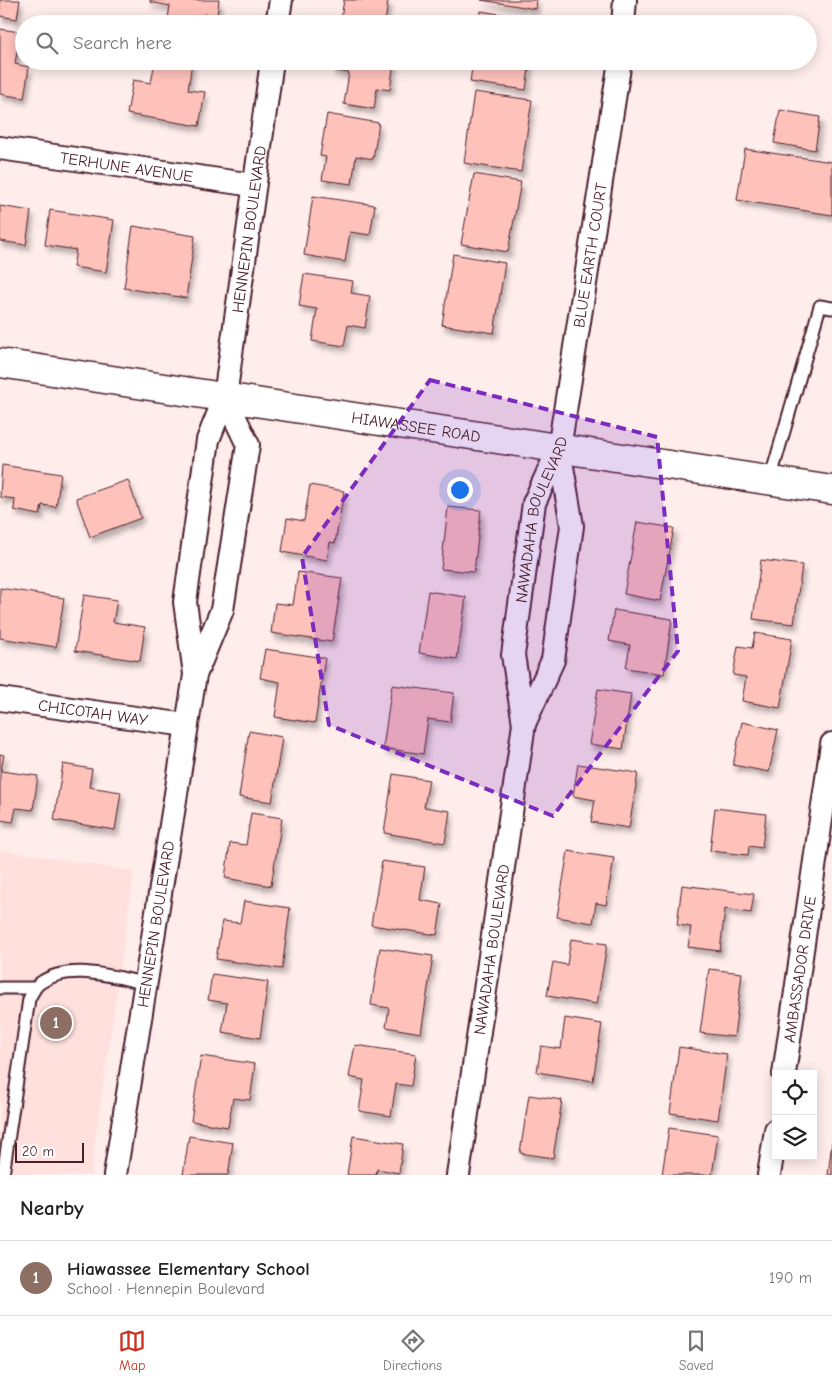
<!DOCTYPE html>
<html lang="en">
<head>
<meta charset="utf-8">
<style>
	body { margin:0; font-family:"Comic Neue",sans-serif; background:#f2f2f2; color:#222 }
	.controls { position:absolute; right:15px; bottom:15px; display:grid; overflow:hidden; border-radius:0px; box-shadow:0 2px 12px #0003 }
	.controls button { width:45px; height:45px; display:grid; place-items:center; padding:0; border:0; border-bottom:1px solid #e0e0e0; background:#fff; color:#222; font:25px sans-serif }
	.scale { position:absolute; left:15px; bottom:12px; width:69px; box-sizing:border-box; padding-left:5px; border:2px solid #4a1f2b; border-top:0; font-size:14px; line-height:18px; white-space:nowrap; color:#4a1f2b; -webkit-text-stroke:4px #fff; paint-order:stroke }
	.you { position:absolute; left:459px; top:489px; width:18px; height:18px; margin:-12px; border:4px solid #fff; border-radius:50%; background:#1a73e8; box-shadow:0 0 0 8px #1a73e833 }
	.badge { display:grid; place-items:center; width:32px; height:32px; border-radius:50%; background:#c8321e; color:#fff; font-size:16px; font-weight:700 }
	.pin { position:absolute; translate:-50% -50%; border:2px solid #fff; box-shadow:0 1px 5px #0006 }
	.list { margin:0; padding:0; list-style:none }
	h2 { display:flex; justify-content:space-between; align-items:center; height:65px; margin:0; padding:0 20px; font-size:21px }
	h2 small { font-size:16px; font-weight:400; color:#767676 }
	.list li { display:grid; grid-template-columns:32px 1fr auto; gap:15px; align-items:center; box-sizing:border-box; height:75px; padding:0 20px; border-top:1px solid #e0e0e0 }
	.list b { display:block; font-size:19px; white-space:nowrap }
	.list p { margin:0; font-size:16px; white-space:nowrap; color:#767676 }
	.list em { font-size:16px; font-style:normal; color:#767676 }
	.icon { flex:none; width:28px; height:28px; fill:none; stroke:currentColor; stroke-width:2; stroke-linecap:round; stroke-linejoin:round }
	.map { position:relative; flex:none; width:832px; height:1175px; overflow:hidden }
	.search { position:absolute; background:#fff; box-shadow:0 2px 12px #0003; left:15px; right:15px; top:15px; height:55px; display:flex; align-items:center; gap:12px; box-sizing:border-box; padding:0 18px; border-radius:28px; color:#767676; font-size:19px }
	.sheet { height:140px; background:#fff }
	nav { display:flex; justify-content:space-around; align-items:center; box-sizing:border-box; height:70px; border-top:1px solid #e0e0e0; background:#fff; font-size:14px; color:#767676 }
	nav a { display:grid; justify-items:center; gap:2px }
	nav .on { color:#c8321e }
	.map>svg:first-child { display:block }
</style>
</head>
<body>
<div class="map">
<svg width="832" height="1175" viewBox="0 0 832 1175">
	<defs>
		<filter id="shadow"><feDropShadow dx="3" dy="5.5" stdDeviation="2.5" flood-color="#0004"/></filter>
	</defs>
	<rect width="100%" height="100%" fill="#ffedeb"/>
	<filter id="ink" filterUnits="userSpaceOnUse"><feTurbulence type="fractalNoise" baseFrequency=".02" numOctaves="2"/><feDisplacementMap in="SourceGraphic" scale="10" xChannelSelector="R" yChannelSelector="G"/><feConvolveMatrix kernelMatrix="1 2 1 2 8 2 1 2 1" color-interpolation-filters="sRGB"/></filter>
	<g filter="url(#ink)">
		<!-- built -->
		<path fill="#ffe0dd" d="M 0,850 L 134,871 L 90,1175 L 0,1175 Z"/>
		<!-- building -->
		<path fill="#fec2bb" stroke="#4a1f2b" filter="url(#shadow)" d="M 0,0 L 20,0 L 17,19 L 0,16 Z
			M 150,0 L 219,0 L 217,16 L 204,14 L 203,24 L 167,24 L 170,6 L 150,2 Z
			M 344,0 L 388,0 L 385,24 L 340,24 Z
			M 481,0 L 537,0 L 536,9 Z
			M 481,11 L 537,20 L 536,24 L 479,24 Z
			M 0,29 L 20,32 L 15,64 L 29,67 L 24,98 L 0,94 Z
			M 155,61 L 192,62 L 188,90 L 205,92 L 199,126 L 127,114 L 133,80 L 151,83 Z
			M 333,61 L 394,62 L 390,90 L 377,88 L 374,109 L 344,104 L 349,73 L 332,70 Z
			M 473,61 L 530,61 L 526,90 L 470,82 Z
			M 474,92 L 532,100 L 521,172 L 464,163 Z
			M 780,110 L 820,117 L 815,150 L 774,143 Z
			M 327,114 L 379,123 L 373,159 L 356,156 L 352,184 L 322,180 L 326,157 L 320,156 Z
			M 745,149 L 832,162 L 832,215 L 737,200 Z
			M 474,174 L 521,182 L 508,252 L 461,244 Z
			M 313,196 L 375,205 L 370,235 L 350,232 L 345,262 L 304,255 Z
			M 0,206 L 31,211 L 26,245 L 0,241 Z
			M 50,210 L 114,220 L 106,272 L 73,267 L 76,250 L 45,245 Z
			M 133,226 L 195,236 L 186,298 L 124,288 Z
			M 453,254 L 505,263 L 494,333 L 442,325 Z
			M 304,274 L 353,281 L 351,293 L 370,296 L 365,328 L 348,325 L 344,346 L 312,341 L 317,309 L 299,306 Z
			M 2,465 L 61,474 L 56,507 L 42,505 L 40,515 L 14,510 L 15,499 L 0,497 Z
			M 128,480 L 141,518 L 90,537 L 76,498 Z
			M 310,485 L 344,491 L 335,543 L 330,542 L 327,560 L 282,552 L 287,518 L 304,521 Z
			M 448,507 L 481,510 L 474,572 L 441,569 Z
			M 637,522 L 674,528 L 660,601 L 624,594 Z
			M 761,560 L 802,565 L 794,624 L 753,619 Z
			M 298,572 L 342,578 L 332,642 L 271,633 L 275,603 L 293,605 Z
			M 0,588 L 64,598 L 56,647 L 0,638 Z
			M 428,591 L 466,597 L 457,659 L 419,653 Z
			M 84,595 L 117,600 L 113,622 L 145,627 L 140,661 L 75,651 Z
			M 614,610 L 672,619 L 664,674 L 626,668 L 630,645 L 609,641 Z
			M 755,633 L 792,639 L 780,708 L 742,701 L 746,677 L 733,675 L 738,646 L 752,648 Z
			M 265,649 L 325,658 L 315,723 L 275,717 L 280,682 L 260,678 Z
			M 392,685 L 454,693 L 450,722 L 428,719 L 423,754 L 383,748 Z
			M 598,689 L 631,694 L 623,749 L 589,744 Z
			M 742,722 L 778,730 L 769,772 L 733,765 Z
			M 249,731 L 282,737 L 272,802 L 239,797 Z
			M 0,754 L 4,755 L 1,771 L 38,776 L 33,810 L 16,808 L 13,822 L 0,820 Z
			M 63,764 L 92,769 L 89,787 L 121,792 L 115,830 L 54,820 Z
			M 578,764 L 638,773 L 629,828 L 591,822 L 595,800 L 573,796 Z
			M 393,774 L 429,780 L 424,807 L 450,811 L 445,843 L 384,833 Z
			M 715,808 L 766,814 L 762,848 L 749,846 L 748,855 L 710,851 Z
			M 251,813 L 282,818 L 271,886 L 225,878 L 230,843 L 246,845 Z
			M 568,851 L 614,858 L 606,905 L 596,903 L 593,923 L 557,917 Z
			M 382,861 L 425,867 L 420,900 L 442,904 L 437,935 L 371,925 Z
			M 682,885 L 754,894 L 751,913 L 725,909 L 720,951 L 688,947 L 691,927 L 677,925 Z
			M 244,901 L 290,908 L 282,969 L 216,959 L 222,921 L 240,923 Z
			M 571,939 L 607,944 L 597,1004 L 547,996 L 553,962 L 567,965 Z
			M 380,948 L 433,956 L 421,1033 L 386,1027 L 389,1008 L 371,1005 Z
			M 709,969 L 742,973 L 734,1037 L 700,1033 Z
			M 212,974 L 268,982 L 260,1038 L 222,1032 L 227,1003 L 208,1000 Z
			M 565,1018 L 602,1024 L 593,1081 L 537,1072 L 541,1046 L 561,1049 Z
			M 355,1045 L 416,1054 L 411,1086 L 396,1084 L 391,1116 L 359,1111 L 364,1080 L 349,1077 Z
			M 679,1047 L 727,1054 L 718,1120 L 670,1113 Z
			M 201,1056 L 255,1064 L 250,1100 L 233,1098 L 228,1127 L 191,1121 Z
			M 529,1095 L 562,1100 L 553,1158 L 520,1153 Z
			M 669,1128 L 718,1135 L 712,1175 L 662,1175 Z
			M 189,1136 L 233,1143 L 228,1175 L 183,1175 Z
			M 353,1136 L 403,1144 L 399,1173 L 377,1169 L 376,1175 L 347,1175 Z
			M 832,1141 L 832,1175 L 828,1175 Z"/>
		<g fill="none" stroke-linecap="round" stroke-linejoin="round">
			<defs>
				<path id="service" d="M 770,480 L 820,306 L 832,308
					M 0,988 L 35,988
					M 3,1175 L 29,999 C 32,994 35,986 40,983 C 69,962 113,977 145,983"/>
				<g id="minor">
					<path d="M 277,24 L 281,0"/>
					<path d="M 623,24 L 625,0"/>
					<path id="s1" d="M 0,148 L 253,185"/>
					<path id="s2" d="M 195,674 L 185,602 L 208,440 L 225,397 L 272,61"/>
					<path id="s3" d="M 0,699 L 186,725"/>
					<path id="s4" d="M 524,724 L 513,655 L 534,503 L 559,449 L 620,61"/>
					<path id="s5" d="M 784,1074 L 832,744"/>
					<path id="s6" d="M 115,1175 L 195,675 L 222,610 L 248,445 L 225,397"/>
					<path id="s7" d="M 458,1175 L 524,724 L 553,660 L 572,526 L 559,449"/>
					<path d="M 769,1175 L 776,1130"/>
				</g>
				<g id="secondary">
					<path id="s8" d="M 0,363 L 832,490"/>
				</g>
			</defs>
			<!-- service casing -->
			<use href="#service" stroke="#4a1f2b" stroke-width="15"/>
			<!-- minor casing -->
			<use href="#minor" stroke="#4a1f2b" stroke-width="26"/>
			<!-- secondary casing -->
			<use href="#secondary" stroke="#4a1f2b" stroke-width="31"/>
			<!-- service -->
			<use href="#service" stroke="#fff" stroke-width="11"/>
			<!-- minor -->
			<use href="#minor" stroke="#fff" stroke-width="22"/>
			<!-- secondary -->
			<use href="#secondary" stroke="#fff" stroke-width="28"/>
		</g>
	</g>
	<!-- marked area -->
	<path fill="#7b2cbf" fill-opacity="0.2" stroke="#7b2cbf" stroke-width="4" stroke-dasharray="10 6" stroke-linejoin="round" d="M 430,380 L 657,437 L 678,651 L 553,816 L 329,725 L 302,557 Z"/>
	<g text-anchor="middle" stroke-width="4" stroke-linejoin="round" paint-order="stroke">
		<!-- street labels -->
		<g font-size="16" fill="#4a1f2b" stroke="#fff">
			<text dy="6" stroke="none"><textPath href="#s1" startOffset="128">TERHUNE AVENUE</textPath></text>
			<text dy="6" stroke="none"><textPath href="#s2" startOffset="452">HENNEPIN BOULEVARD</textPath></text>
			<text dy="6" stroke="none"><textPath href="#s4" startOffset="479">BLUE EARTH COURT</textPath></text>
			<text dy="6" stroke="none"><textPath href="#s8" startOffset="421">HIAWASSEE ROAD</textPath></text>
			<text dy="6" stroke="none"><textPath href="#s4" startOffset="209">NAWADAHA BOULEVARD</textPath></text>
			<text dy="6" stroke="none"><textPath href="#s3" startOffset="94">CHICOTAH WAY</textPath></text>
			<text dy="6" stroke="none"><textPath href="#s6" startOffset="254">HENNEPIN BOULEVARD</textPath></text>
			<text dy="6" stroke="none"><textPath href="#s7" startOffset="228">NAWADAHA BOULEVARD</textPath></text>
			<text dy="6" stroke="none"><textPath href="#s5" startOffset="106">AMBASSADOR DRIVE</textPath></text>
		</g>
	</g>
</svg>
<div class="controls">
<button><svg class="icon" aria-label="locate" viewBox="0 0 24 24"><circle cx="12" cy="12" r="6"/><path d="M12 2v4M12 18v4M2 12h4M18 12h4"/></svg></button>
<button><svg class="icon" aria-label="layers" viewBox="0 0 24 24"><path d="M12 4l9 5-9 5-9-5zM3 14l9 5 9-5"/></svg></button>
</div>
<div class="scale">20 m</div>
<div class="you"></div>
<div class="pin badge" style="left:56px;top:1023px;background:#8d6e63">1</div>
<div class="search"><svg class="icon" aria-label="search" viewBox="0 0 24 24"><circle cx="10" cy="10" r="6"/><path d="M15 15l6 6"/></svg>Search here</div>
</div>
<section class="sheet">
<h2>Nearby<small></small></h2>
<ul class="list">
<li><span class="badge" style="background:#8d6e63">1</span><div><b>Hiawassee Elementary School</b><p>School · Hennepin Boulevard</p></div><em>190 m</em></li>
</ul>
</section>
<nav>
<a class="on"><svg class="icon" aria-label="map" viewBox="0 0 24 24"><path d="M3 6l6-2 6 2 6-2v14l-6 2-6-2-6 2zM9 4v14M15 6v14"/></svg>Map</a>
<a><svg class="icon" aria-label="directions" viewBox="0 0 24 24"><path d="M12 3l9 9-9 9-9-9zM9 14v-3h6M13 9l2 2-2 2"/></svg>Directions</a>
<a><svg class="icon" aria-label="saved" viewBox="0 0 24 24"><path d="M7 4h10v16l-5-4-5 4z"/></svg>Saved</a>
</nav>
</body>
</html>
